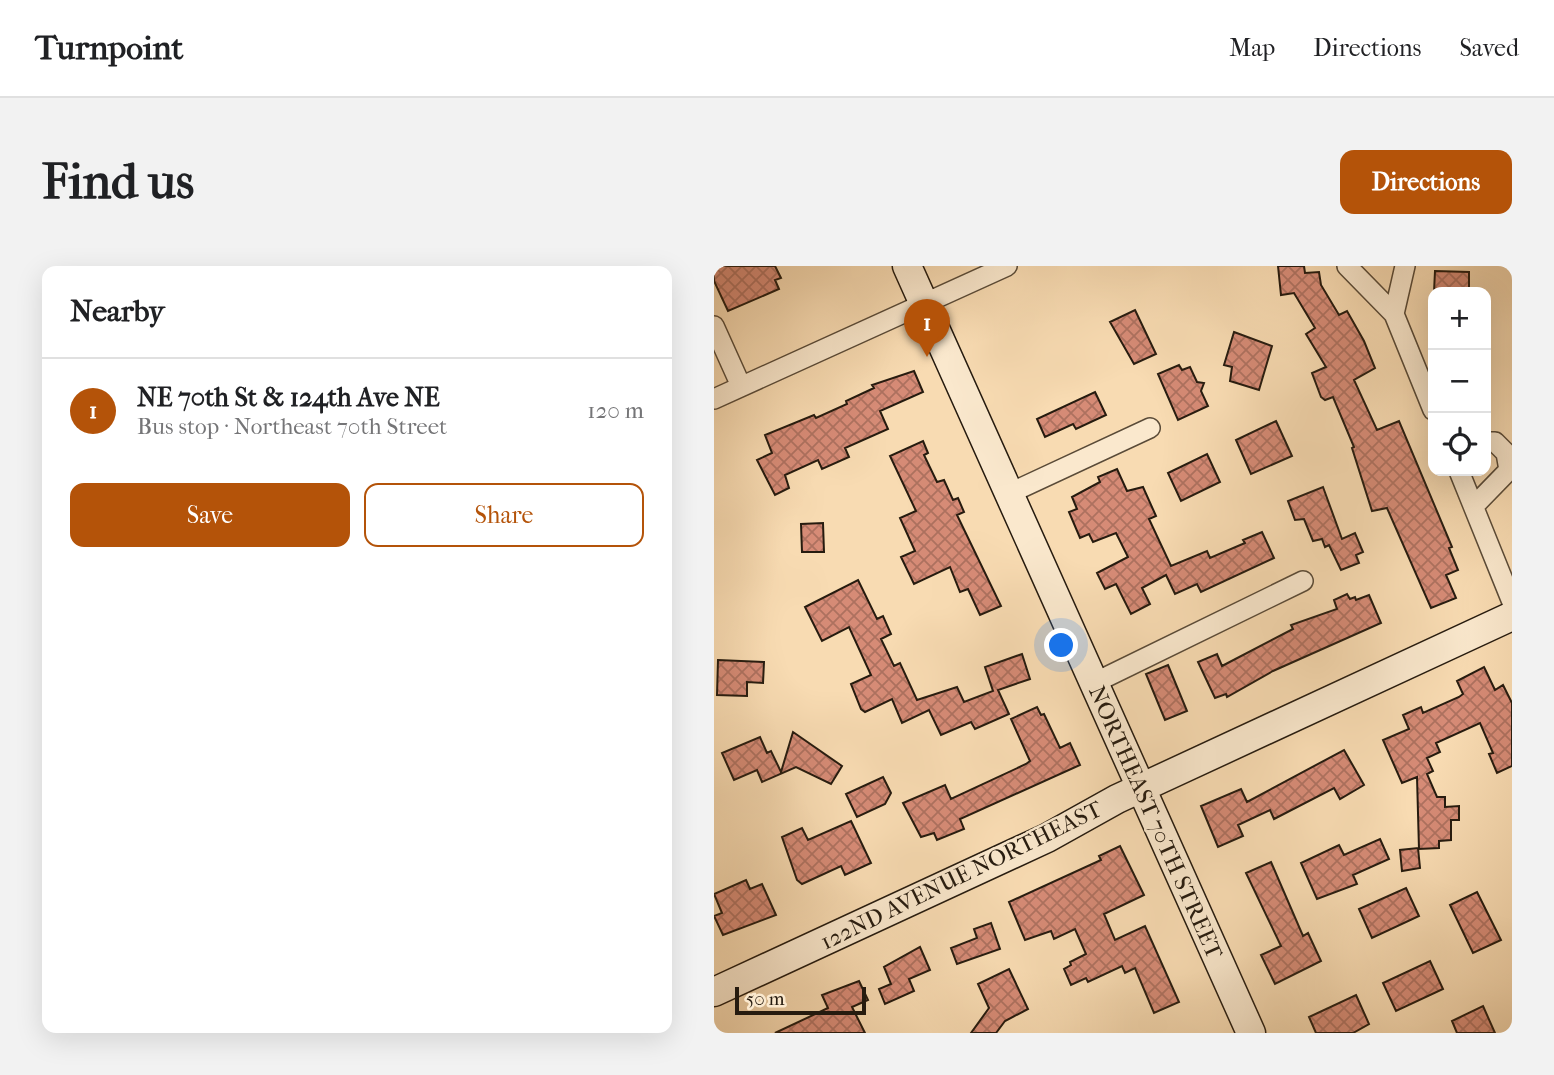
<!DOCTYPE html>
<html lang="en">
<head>
<meta charset="utf-8">
<style>
	body { margin:0; font-family:"IM FELL French Canon",serif; background:#f2f2f2; color:#202124 }
	.controls { position:absolute; right:21px; top:21px; display:grid; overflow:hidden; border-radius:14px; box-shadow:0 7px 28px #0002 }
	.controls button { width:63px; height:63px; display:grid; place-items:center; padding:0; border:0; border-bottom:2px solid #e0e0e0; background:#fff; color:#202124; font:35px sans-serif }
	.scale { position:absolute; left:21px; bottom:18px; width:131px; box-sizing:border-box; padding-left:7px; border:4px solid #261b0f; border-top:0; font-size:19px; line-height:24px; white-space:nowrap; color:#261b0f; -webkit-text-stroke:5px #fae8cd; paint-order:stroke }
	.you { position:absolute; left:348px; top:380px; width:24px; height:24px; margin:-18px; border:5px solid #fff; border-radius:50%; background:#1a73e8; box-shadow:0 0 0 10px #1a73e833 }
	.badge { display:grid; place-items:center; width:46px; height:46px; border-radius:50%; background:#b45309; color:#fff; font-size:23px; font-weight:700 }
	.pin { position:absolute; translate:-50% -58px; filter:drop-shadow(0 2px 4px #0008) }
	.pin::after { content:''; position:absolute; top:37px; width:24px; height:21px; background:inherit; clip-path:polygon(0 0,100% 0,50% 100%) }
	.list { margin:0; padding:0; list-style:none }
	h2 { display:flex; justify-content:space-between; align-items:center; height:91px; margin:0; padding:0 28px; font-size:30px }
	h2 small { font-size:23px; font-weight:400; color:#757577 }
	.list li { display:grid; grid-template-columns:46px 1fr auto; gap:21px; align-items:center; box-sizing:border-box; height:105px; padding:0 28px; border-top:2px solid #e0e0e0 }
	.list b { display:block; font-size:26px; white-space:nowrap }
	.list p { margin:0; font-size:23px; white-space:nowrap; color:#757577 }
	.list em { font-size:23px; font-style:normal; color:#757577 }
	.actions { display:flex; gap:14px; padding:21px 28px }
	.actions a { flex:1; padding:16px 0; border:2px solid #b45309; border-radius:14px; text-align:center; font-size:24px; color:#b45309 }
	.actions .main { background:#b45309; color:#fff }
	.icon { flex:none; width:38px; height:38px; fill:none; stroke:currentColor; stroke-width:2; stroke-linecap:round; stroke-linejoin:round }
	.map { position:relative; flex:none; width:798px; height:767px; overflow:hidden; border-radius:14px }
	header { display:flex; align-items:center; gap:42px; box-sizing:border-box; height:98px; padding:0 35px; background:#fff; border-bottom:2px solid #e0e0e0 }
	header strong { font-size:33px }
	nav { display:flex; gap:38px; margin-inline-start:auto; font-size:24px }
	.intro { display:flex; align-items:center; justify-content:space-between; box-sizing:border-box; height:168px; padding:0 42px }
	h1 { margin:0; font-size:49px }
	.button { padding:18px 32px; border-radius:14px; background:#b45309; color:#fff; font-size:24px; font-weight:700 }
	main { display:flex; gap:42px; padding:0 42px }
	aside { flex:1; background:#fff; border-radius:14px; box-shadow:0 7px 28px #0002 }
	.map>svg:first-child { display:block }
</style>
</head>
<body>
<header>
<strong>Turnpoint</strong>
<nav><a>Map</a><a>Directions</a><a>Saved</a></nav>
</header>
<div class="intro"><h1>Find us</h1><a class="button">Directions</a></div>
<main>
<aside>
<h2>Nearby<small></small></h2>
<ul class="list">
<li><span class="badge">1</span><div><b>NE 70th St &amp; 124th Ave NE</b><p>Bus stop · Northeast 70th Street</p></div><em>120 m</em></li>
</ul>
<div class="actions"><a class="main">Save</a><a>Share</a></div>
</aside>
<div class="map">
<svg width="798" height="767" viewBox="0 0 798 767">
	<defs>
		<pattern id="building-cross-hatch" width="8" height="8" patternUnits="userSpaceOnUse" patternTransform="scale(1.75)"><rect width="8" height="8" fill="#d68b76"/><path d="M0 0l8 8M0 8l8-8" fill="none" stroke="#ad715f"/></pattern>
	</defs>
	<rect width="100%" height="100%" fill="#f8dbb2"/>
	<filter id="stains"><feTurbulence type="fractalNoise" baseFrequency=".00286" numOctaves="4"/><feColorMatrix values="0 0 0 0 .2 0 0 0 0 .09 0 0 0 0 .02 0 0 0 .5 -.17"/></filter>
	<radialGradient id="worn" r=".72"><stop offset=".6" stop-color="#630" stop-opacity="0"/><stop offset="1" stop-color="#630" stop-opacity=".3"/></radialGradient>
	<!-- building -->
	<path fill="url(#building-cross-hatch)" stroke="#261b0f" stroke-width="2" d="M 0,0 L 61,0 L 67,12 L 61,14 L 65,23 L 14,45 L 0,15 Z
		M 564,0 L 590,0 L 591,7 L 605,6 L 607,19 L 625,49 L 633,45 L 650,75 L 661,102 L 640,114 L 663,164 L 685,155 L 738,281 L 735,282 L 744,304 L 732,309 L 742,332 L 717,342 L 673,242 L 658,245 L 638,182 L 640,181 L 619,131 L 611,134 L 607,131 L 598,107 L 612,101 L 592,68 L 601,62 L 580,27 L 567,29 Z
		M 721,5 L 755,6 L 755,26 L 720,26 Z
		M 421,44 L 442,88 L 420,98 L 396,56 Z
		M 520,66 L 558,80 L 545,124 L 516,115 L 518,101 L 510,99 Z
		M 465,99 L 468,104 L 476,101 L 483,116 L 490,117 L 487,125 L 494,140 L 464,154 L 444,108 Z
		M 200,105 L 209,126 L 166,145 L 174,163 L 131,182 L 135,191 L 108,203 L 104,194 L 71,209 L 75,222 L 61,229 L 43,194 L 58,187 L 51,169 L 100,149 L 102,152 L 133,138 L 132,135 L 160,122 L 158,119 Z
		M 381,126 L 392,149 L 362,163 L 359,158 L 331,171 L 323,153 Z
		M 562,155 L 578,190 L 537,208 L 522,174 Z
		M 209,175 L 214,187 L 210,189 L 223,216 L 230,214 L 239,234 L 244,232 L 250,246 L 243,249 L 287,340 L 266,349 L 254,323 L 246,326 L 236,301 L 200,318 L 187,291 L 201,285 L 186,252 L 202,245 L 176,190 Z
		M 493,188 L 506,216 L 467,235 L 454,207 Z
		M 403,203 L 413,225 L 429,221 L 442,250 L 435,253 L 457,300 L 493,285 L 496,292 L 531,277 L 529,274 L 548,266 L 560,292 L 487,326 L 483,318 L 461,328 L 452,309 L 428,322 L 436,338 L 417,348 L 402,318 L 391,323 L 383,307 L 414,291 L 402,267 L 379,276 L 375,268 L 366,272 L 355,246 L 363,243 L 358,231 L 386,216 L 384,211 Z
		M 609,221 L 628,273 L 641,267 L 649,286 L 642,289 L 645,297 L 627,304 L 615,279 L 611,281 L 608,273 L 599,275 L 590,253 L 581,254 L 574,235 Z
		M 109,257 L 110,286 L 88,286 L 87,258 Z
		M 144,314 L 163,353 L 169,350 L 177,368 L 167,373 L 180,400 L 186,397 L 203,434 L 243,421 L 250,436 L 279,425 L 271,401 L 308,388 L 316,413 L 284,424 L 295,448 L 261,463 L 257,456 L 227,469 L 215,444 L 188,457 L 178,433 L 151,446 L 147,443 L 137,418 L 157,409 L 135,361 L 108,375 L 91,341 Z
		M 633,328 L 636,333 L 641,331 L 642,334 L 655,329 L 667,357 L 559,405 L 513,431 L 512,428 L 501,432 L 484,396 L 503,388 L 508,400 L 579,363 L 577,359 L 623,343 L 620,334 Z
		M 4,394 L 50,396 L 49,417 L 33,416 L 33,430 L 3,429 Z
		M 454,399 L 473,445 L 451,454 L 432,408 Z
		M 770,401 L 781,424 L 789,419 L 798,437 L 798,500 L 783,507 L 775,488 L 779,487 L 766,457 L 722,477 L 726,486 L 713,492 L 719,505 L 713,508 L 723,531 L 731,531 L 731,541 L 745,540 L 745,554 L 737,554 L 737,574 L 725,575 L 725,582 L 705,583 L 703,511 L 688,517 L 669,474 L 695,463 L 689,449 L 707,441 L 709,447 L 745,431 L 749,428 L 743,415 Z
		M 323,441 L 327,449 L 330,448 L 346,482 L 356,477 L 366,499 L 246,553 L 250,563 L 223,574 L 220,567 L 207,571 L 189,537 L 231,519 L 237,533 L 312,498 L 316,495 L 297,453 Z
		M 79,466 L 128,500 L 117,518 L 82,501 L 48,516 L 43,504 L 20,514 L 8,487 L 46,471 L 53,487 L 57,485 L 67,506 Z
		M 630,484 L 650,519 L 626,533 L 620,522 L 560,553 L 556,544 L 524,559 L 529,570 L 504,581 L 487,540 L 527,523 L 533,536 Z
		M 169,511 L 177,527 L 171,538 L 143,551 L 132,528 Z
		M 137,555 L 157,597 L 131,609 L 127,600 L 88,618 L 83,614 L 68,571 L 88,562 L 94,574 Z
		M 666,573 L 675,593 L 639,609 L 643,618 L 603,633 L 587,597 L 625,579 L 630,589 Z
		M 406,580 L 430,629 L 390,648 L 401,674 L 431,660 L 465,736 L 440,747 L 421,702 L 411,707 L 408,700 L 374,716 L 372,712 L 357,719 L 350,703 L 357,699 L 356,696 L 372,688 L 361,663 L 340,673 L 337,665 L 311,674 L 295,636 L 387,594 L 385,590 Z
		M 704,582 L 706,602 L 688,605 L 686,584 Z
		M 557,596 L 589,670 L 594,667 L 607,695 L 561,718 L 547,689 L 567,680 L 532,607 Z
		M 32,614 L 36,623 L 48,618 L 62,649 L 9,669 L 0,650 L 8,647 L 0,628 Z
		M 692,622 L 705,650 L 658,672 L 645,643 Z
		M 763,626 L 787,674 L 759,687 L 736,639 Z
		M 277,657 L 286,683 L 243,698 L 237,682 L 263,672 L 260,663 Z
		M 206,681 L 216,704 L 195,713 L 200,725 L 171,738 L 165,723 L 177,718 L 170,701 Z
		M 716,695 L 729,723 L 682,745 L 669,717 Z
		M 295,703 L 314,743 L 291,755 L 282,767 L 257,767 L 275,742 L 264,718 Z
		M 145,715 L 154,734 L 138,741 L 151,767 L 61,767 L 114,742 L 108,729 Z
		M 642,729 L 655,758 L 639,767 L 602,767 L 595,751 Z
		M 769,740 L 781,767 L 743,767 L 738,755 Z"/>
	<g fill="none" stroke-linecap="round" stroke-linejoin="round">
		<defs>
			<path id="street" d="M 633,0 L 680,48 L 719,144
				M 680,48 L 691,0
				M 0,60 L 27,120
				M 0,133 L 293,0
				M 745,205 L 798,336
				M 294,228 L 436,162
				M 760,240 L 795,204 L 792,187 L 781,176 L 772,176
				M 380,417 L 589,315"/>
			<path id="secondary" d="M 193,0 L 537,767
				M 0,726 L 333,572 L 403,533 L 798,350"/>
		</defs>
		<!-- street casing -->
		<use href="#street" stroke="#5a4b38" stroke-width="22"/>
		<!-- secondary casing -->
		<use href="#secondary" stroke="#261b0f" stroke-width="31"/>
		<!-- street -->
		<use href="#street" stroke="#fae8cd" stroke-width="19"/>
		<!-- secondary -->
		<use href="#secondary" stroke="#fae8cd" stroke-width="28"/>
	</g>
	<g text-anchor="middle" stroke-width="5" stroke-linejoin="round" paint-order="stroke">
		<!-- street labels -->
		<g font-size="23" fill="#261b0f" stroke="#fae8cd">
			<text transform="translate(442 556) rotate(66)" y="8">NORTHEAST 70TH STREET</text>
			<text transform="translate(247 609) rotate(-26)" y="8">122ND AVENUE NORTHEAST</text>
		</g>
	</g>
	<rect width="100%" height="100%" filter="url(#stains)"/>
	<rect width="100%" height="100%" fill="url(#worn)"/>
</svg>
<div class="controls">
<button>+</button>
<button>−</button>
<button><svg class="icon" aria-label="locate" viewBox="0 0 24 24"><circle cx="12" cy="12" r="6"/><path d="M12 2v4M12 18v4M2 12h4M18 12h4"/></svg></button>
</div>
<div class="scale">50 m</div>
<div class="you"></div>
<div class="pin badge" style="left:213px;top:91px">1</div>
</div>
</main>
</body>
</html>
